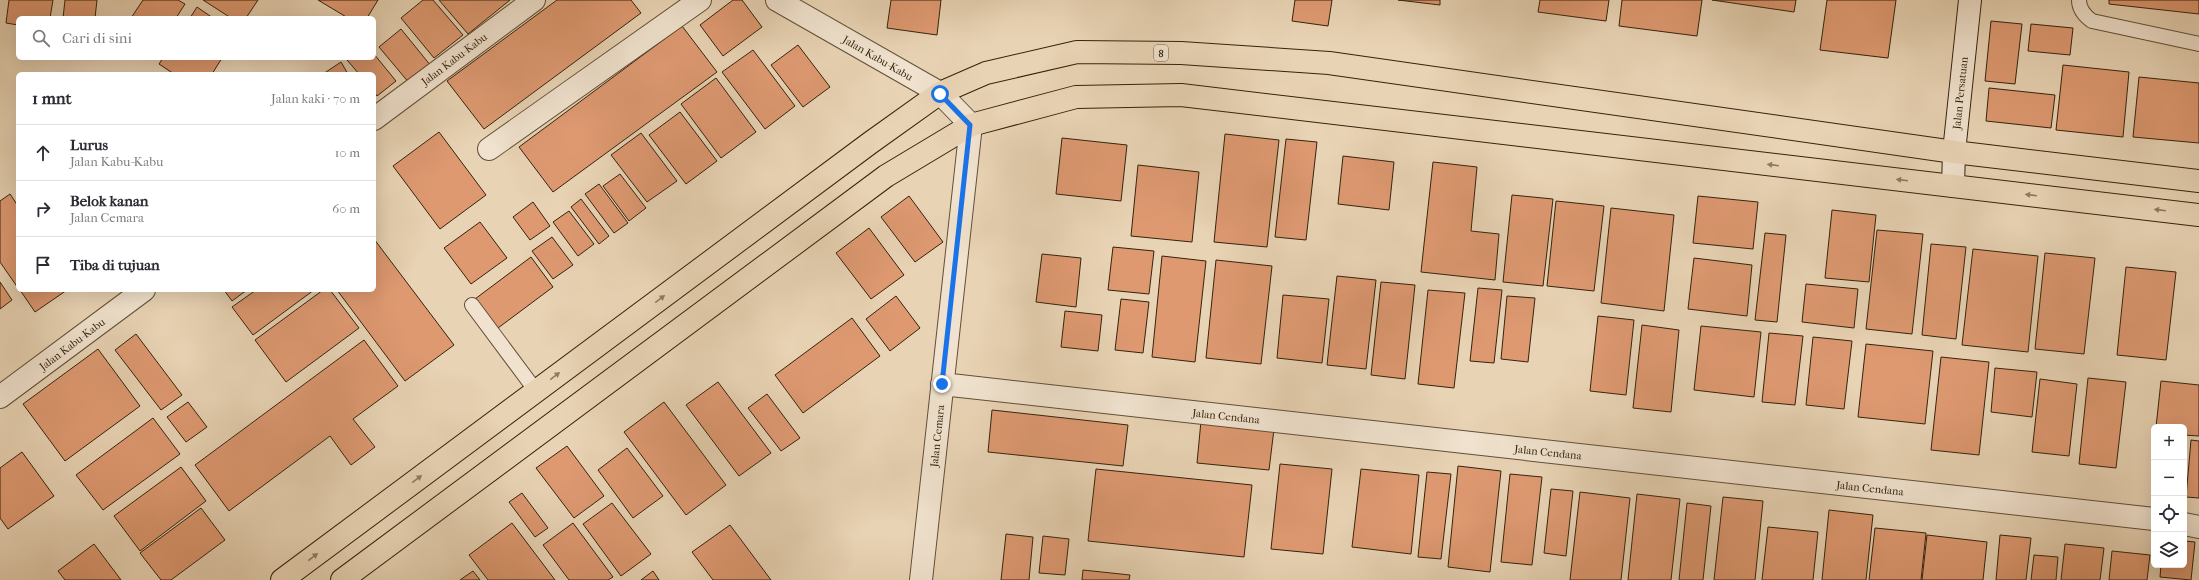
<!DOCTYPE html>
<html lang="id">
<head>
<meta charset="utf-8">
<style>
	body { margin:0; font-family:"IM FELL French Canon",serif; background:#f7f7f7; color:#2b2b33 }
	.controls { position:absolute; right:12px; bottom:12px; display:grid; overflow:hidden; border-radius:6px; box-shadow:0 4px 16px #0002 }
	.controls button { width:36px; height:36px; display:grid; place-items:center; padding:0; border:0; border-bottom:1px solid #e1e1e2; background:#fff; color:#2b2b33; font:20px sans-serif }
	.stop { position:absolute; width:12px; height:12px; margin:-9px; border:3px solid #1a73e8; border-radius:50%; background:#fff }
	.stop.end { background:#1a73e8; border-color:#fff; box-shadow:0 1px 4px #0008 }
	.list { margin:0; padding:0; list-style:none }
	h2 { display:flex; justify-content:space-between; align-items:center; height:52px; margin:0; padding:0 16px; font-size:17px }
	h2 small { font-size:13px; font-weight:400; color:#7c7c81 }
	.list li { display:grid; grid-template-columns:26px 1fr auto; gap:12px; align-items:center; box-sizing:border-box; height:56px; padding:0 16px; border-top:1px solid #e1e1e2 }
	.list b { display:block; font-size:15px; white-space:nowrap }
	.list p { margin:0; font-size:13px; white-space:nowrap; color:#7c7c81 }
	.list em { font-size:13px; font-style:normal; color:#7c7c81 }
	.icon { flex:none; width:22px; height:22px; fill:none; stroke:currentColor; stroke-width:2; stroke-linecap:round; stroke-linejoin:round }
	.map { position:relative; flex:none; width:2199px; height:580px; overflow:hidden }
	.search { position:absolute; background:#fff; box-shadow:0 4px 16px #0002; left:16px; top:16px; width:360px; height:44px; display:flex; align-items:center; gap:10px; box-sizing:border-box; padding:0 14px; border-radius:6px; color:#7c7c81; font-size:15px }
	.panel { position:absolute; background:#fff; box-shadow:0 4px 16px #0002; left:16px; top:72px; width:360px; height:220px; border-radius:6px }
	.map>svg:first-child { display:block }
</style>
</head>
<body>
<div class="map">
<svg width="2199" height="580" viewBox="0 0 2199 580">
	<rect width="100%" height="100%" fill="#e8d3b4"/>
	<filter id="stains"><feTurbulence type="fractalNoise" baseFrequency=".005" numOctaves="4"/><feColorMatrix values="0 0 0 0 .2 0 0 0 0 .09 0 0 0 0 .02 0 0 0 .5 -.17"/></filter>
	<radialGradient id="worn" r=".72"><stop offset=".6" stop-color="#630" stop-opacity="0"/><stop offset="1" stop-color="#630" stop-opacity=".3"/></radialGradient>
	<!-- building -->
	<path fill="#de9971" stroke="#34230d" d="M 9,0 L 53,0 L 50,18 L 18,18 L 18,25 L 6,23 Z
		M 65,0 L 97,0 L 95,18 L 63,18 Z
		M 143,0 L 178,0 L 185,4 L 176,18 L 131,18 Z
		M 203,0 L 258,0 L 246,18 L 231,18 Z
		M 318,0 L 378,0 L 367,18 L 348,18 Z
		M 423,0 L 433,0 L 463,35 L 434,58 L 401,18 Z
		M 439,0 L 510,0 L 468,34 Z
		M 557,0 L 631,0 L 641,13 L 484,129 L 447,81 Z
		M 733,0 L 742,0 L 762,27 L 723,56 L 700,25 Z
		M 891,0 L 941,0 L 937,35 L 887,28 Z
		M 1295,0 L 1332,0 L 1328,26 L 1292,21 Z
		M 1398,0 L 1440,0 L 1440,5 Z
		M 1540,0 L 1609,0 L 1606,21 L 1538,12 Z
		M 1622,0 L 1702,0 L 1697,36 L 1619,26 Z
		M 1712,0 L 1796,0 L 1794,12 Z
		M 1827,0 L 1896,0 L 1888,58 L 1820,50 Z
		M 2109,0 L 2199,0 L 2199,14 L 2109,4 Z
		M 197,7 L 213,18 L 190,18 Z
		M 1991,21 L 2022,24 L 2015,84 L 1985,81 Z
		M 2031,24 L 2073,28 L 2070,55 L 2028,51 Z
		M 682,26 L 717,72 L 553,192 L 519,147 Z
		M 401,29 L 431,66 L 410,84 L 379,47 Z
		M 798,45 L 830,87 L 803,107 L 771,65 Z
		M 753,50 L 795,106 L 765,129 L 722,72 Z
		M 374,54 L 396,81 L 377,96 L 374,92 L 374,74 L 359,74 L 347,60 L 350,58 L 374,58 Z
		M 163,58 L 222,58 L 212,74 L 174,74 L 159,64 Z
		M 341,62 L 348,74 L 323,74 Z
		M 2063,65 L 2129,72 L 2123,137 L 2056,130 Z
		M 2139,77 L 2199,83 L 2199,143 L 2133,137 Z
		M 716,78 L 756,132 L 721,158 L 681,104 Z
		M 1989,88 L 2055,95 L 2051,128 L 1986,121 Z
		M 680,112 L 717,161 L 686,184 L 649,135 Z
		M 439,132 L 486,195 L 440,229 L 393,166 Z
		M 641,133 L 677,181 L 647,202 L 611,155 Z
		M 1225,134 L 1279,140 L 1267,247 L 1214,242 Z
		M 1062,138 L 1127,145 L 1121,201 L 1056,194 Z
		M 1286,139 L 1317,142 L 1306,240 L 1275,237 Z
		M 1343,156 L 1394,162 L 1389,210 L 1338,204 Z
		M 1433,162 L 1477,167 L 1471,231 L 1499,234 L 1495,280 L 1421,272 Z
		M 1138,165 L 1199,172 L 1192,242 L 1131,236 Z
		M 620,174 L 646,208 L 629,221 L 603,186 Z
		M 599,184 L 628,223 L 614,233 L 585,194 Z
		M 10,194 L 18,206 L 18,288 L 0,262 L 0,201 Z
		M 1512,195 L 1553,199 L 1543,286 L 1503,282 Z
		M 909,196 L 943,242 L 915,262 L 881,217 Z
		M 1698,196 L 1758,202 L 1753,249 L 1693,243 Z
		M 581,199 L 609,236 L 599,244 L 571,207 Z
		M 1556,201 L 1604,206 L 1594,291 L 1547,286 Z
		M 533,202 L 550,226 L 530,240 L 513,217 Z
		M 1611,208 L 1674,215 L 1664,311 L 1601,303 Z
		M 1832,210 L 1876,215 L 1869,282 L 1825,278 Z
		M 569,211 L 594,244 L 578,256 L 553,222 Z
		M 480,222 L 507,258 L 471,284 L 444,248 Z
		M 869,228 L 904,275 L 871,299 L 836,253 Z
		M 1877,230 L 1923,234 L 1912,334 L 1866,329 Z
		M 1765,233 L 1786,235 L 1777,322 L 1755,320 Z
		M 552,237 L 573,265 L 553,279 L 532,251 Z
		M 374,239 L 454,345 L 405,381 L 337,290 L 374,290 Z
		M 1931,244 L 1966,247 L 1956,339 L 1922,335 Z
		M 1113,247 L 1154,251 L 1149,294 L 1108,290 Z
		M 1973,249 L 2038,256 L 2028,352 L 1962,345 Z
		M 2045,253 L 2095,258 L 2084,354 L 2035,349 Z
		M 1042,254 L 1081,258 L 1076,307 L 1036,302 Z
		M 1162,256 L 1206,261 L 1195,362 L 1152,357 Z
		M 531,257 L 553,287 L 498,328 L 475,299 Z
		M 1694,258 L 1752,265 L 1747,316 L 1688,309 Z
		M 1216,260 L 1272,266 L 1261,364 L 1206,358 Z
		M 2126,267 L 2176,272 L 2166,360 L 2117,355 Z
		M 1337,276 L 1376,280 L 1366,369 L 1327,365 Z
		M 0,282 L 12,300 L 0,309 Z
		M 1381,282 L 1415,285 L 1405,379 L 1371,375 Z
		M 1806,284 L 1858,289 L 1854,328 L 1802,322 Z
		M 1478,288 L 1502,290 L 1494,363 L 1470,361 Z
		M 20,290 L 67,290 L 35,312 Z
		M 224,290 L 247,290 L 232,301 Z
		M 256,290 L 314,290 L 253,335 L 232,307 Z
		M 323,290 L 330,290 L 359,328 L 286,382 L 255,340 Z
		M 1428,290 L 1465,293 L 1454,388 L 1418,384 Z
		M 1283,295 L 1329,299 L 1322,363 L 1277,358 Z
		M 896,296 L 920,328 L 890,351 L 866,319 Z
		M 1507,296 L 1535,298 L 1528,362 L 1501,359 Z
		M 1121,299 L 1149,302 L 1143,353 L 1115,350 Z
		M 1065,311 L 1102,315 L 1098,351 L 1061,347 Z
		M 1598,316 L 1634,320 L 1626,395 L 1590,391 Z
		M 852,318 L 880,356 L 803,413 L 775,375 Z
		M 1642,325 L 1679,330 L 1671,412 L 1633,408 Z
		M 1701,326 L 1761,332 L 1754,397 L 1694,390 Z
		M 1769,333 L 1803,336 L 1795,405 L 1762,402 Z
		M 136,334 L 182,395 L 161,410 L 115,350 Z
		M 1813,337 L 1852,341 L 1844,409 L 1806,405 Z
		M 364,340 L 398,386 L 353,419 L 375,447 L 351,465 L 330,436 L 229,511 L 195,465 Z
		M 1866,344 L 1933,351 L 1925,424 L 1858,417 Z
		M 98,349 L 140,406 L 65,461 L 23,404 Z
		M 1941,357 L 1989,362 L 1979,455 L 1931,450 Z
		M 1995,368 L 2037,372 L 2032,417 L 1991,412 Z
		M 2088,378 L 2126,382 L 2116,468 L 2079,464 Z
		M 2040,379 L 2077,384 L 2069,456 L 2032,452 Z
		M 2161,381 L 2199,385 L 2199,436 L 2184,435 L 2184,427 L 2156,427 Z
		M 718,382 L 771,453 L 739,476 L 686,405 Z
		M 767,394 L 800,438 L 781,451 L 748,408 Z
		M 188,402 L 207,427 L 186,442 L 167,417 Z
		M 664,402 L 726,485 L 686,515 L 624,432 Z
		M 992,410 L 1128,425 L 1123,466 L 988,452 Z
		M 153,418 L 180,454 L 103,510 L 76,475 Z
		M 1201,421 L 1274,429 L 1269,470 L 1197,463 Z
		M 2191,440 L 2199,441 L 2199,498 L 2186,497 Z
		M 567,446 L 604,496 L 574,518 L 536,468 Z
		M 627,448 L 663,496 L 633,518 L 598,470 Z
		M 22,452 L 54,496 L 8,529 L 0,518 L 0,468 Z
		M 1280,464 L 1332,469 L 1323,554 L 1271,549 Z
		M 1458,466 L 1501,471 L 1490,572 L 1448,567 Z
		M 181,467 L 206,501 L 140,551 L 114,516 Z
		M 1096,469 L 1252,485 L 1244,557 L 1088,541 Z
		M 1361,469 L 1419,475 L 1411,554 L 1352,547 Z
		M 1427,472 L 1451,474 L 1441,559 L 1418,557 Z
		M 1510,474 L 1542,477 L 1532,565 L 1501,562 Z
		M 1551,489 L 1573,491 L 1566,556 L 1544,553 Z
		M 1580,492 L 1630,498 L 1621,580 L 1570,580 Z
		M 522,493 L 548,528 L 535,537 L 509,502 Z
		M 1637,494 L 1680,499 L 1671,580 L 1628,580 Z
		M 1723,497 L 1763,501 L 1755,580 L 1714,580 Z
		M 612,503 L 651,554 L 621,576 L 583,524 Z
		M 1687,503 L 1711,506 L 1703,580 L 1679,580 Z
		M 201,508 L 225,540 L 171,580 L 161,580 L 140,553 Z
		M 1829,510 L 1873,515 L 1866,580 L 1822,580 Z
		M 512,523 L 555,580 L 488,580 L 469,555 Z
		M 573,523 L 613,577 L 608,580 L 569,580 L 543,545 Z
		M 730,525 L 771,580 L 713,580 L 692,552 Z
		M 1768,527 L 1818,532 L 1813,580 L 1762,580 Z
		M 1875,528 L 1926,533 L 1921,580 L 1869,580 Z
		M 1006,534 L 1033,537 L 1029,580 L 1001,580 Z
		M 1927,535 L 1987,542 L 1983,580 L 1922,580 Z
		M 2000,535 L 2031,538 L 2026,580 L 1996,580 Z
		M 1043,536 L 1069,539 L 1065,575 L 1039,573 Z
		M 2184,541 L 2195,542 L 2191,580 L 2160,577 L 2161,565 L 2184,565 Z
		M 94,544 L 121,580 L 65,580 L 58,571 Z
		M 2065,544 L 2104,548 L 2100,580 L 2061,580 Z
		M 2112,551 L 2150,555 L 2147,580 L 2109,580 Z
		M 2034,555 L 2058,557 L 2056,580 L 2031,580 Z
		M 1083,570 L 1130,575 L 1129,580 L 1082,580 Z
		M 473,571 L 480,580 L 460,580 Z
		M 653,571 L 659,580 L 641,580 Z"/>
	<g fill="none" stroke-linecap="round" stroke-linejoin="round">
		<defs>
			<path id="lane" d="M 2079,0 C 2079,10 2085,16 2092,21 L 2199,44
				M 472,305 L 536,391"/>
			<path id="street" d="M 777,0 L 940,93 L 971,125 L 921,580
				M 374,119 L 534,0
				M 489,149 L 700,0
				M 942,384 L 2154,519
				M 0,397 L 144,290
				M 2184,524 L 2199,527"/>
			<path id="secondary" d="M 1953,186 L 1954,152 L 1970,0"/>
			<path id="highway" d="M 282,580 L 870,143 L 940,93 L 986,73 L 1077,52 L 1181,53 L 1329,63 L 1954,152 L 2199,181
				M 342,580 L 886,176 L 971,125 L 1076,97 L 1181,95 L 2199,215"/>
		</defs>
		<!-- lane casing -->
		<use href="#lane" stroke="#614f37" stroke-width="16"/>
		<!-- street casing -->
		<use href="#street" stroke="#614f37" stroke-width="24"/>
		<!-- secondary casing -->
		<use href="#secondary" stroke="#34230d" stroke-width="24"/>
		<!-- highway casing -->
		<use href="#highway" stroke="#34230d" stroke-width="24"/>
		<!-- lane -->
		<use href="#lane" stroke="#f0e2ce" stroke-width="14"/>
		<!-- street -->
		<use href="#street" stroke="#f0e2ce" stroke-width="22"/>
		<!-- secondary -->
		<use href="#secondary" stroke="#f0e2ce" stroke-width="22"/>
		<!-- highway -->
		<use href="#highway" stroke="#e8d3b4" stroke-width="22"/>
	</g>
	<!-- one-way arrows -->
	<defs><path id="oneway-solid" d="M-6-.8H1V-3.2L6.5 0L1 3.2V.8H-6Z"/></defs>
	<g fill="#8e7b60">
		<use href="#oneway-solid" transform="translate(1773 165) rotate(-173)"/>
		<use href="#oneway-solid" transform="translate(1902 180) rotate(-173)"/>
		<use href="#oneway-solid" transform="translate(2031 195) rotate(-173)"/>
		<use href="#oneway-solid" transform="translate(2160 210) rotate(-173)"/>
		<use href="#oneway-solid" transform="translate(660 299) rotate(-37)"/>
		<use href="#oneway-solid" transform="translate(555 376) rotate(-37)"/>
		<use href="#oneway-solid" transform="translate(417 479) rotate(-37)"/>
		<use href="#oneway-solid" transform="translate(313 557) rotate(-37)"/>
	</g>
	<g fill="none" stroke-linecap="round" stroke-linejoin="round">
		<!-- route -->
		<path stroke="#1a73e8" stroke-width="5" d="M 940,94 L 970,125 L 942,384"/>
	</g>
	<g text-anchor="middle" stroke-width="4" stroke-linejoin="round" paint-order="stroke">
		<!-- shield labels -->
		<rect fill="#f0e2ce" stroke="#6c5c47" stroke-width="1" x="1154" y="45" width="14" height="16" rx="3"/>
		<g font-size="10" font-weight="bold" fill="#34230d">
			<text x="1161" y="57">8</text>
		</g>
		<!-- street labels -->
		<g font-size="11" fill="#34230d" stroke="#f0e2ce">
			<text transform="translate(878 58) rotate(30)" y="4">Jalan Kabu-Kabu</text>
			<text transform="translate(454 59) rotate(-37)" y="4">Jalan Kabu-Kabu</text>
			<text transform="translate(1960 93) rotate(-84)" y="4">Jalan Persatuan</text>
			<text transform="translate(72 344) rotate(-37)" y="4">Jalan Kabu-Kabu</text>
			<text transform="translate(1226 416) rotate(6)" y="4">Jalan Cendana</text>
			<text transform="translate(937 436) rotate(-84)" y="4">Jalan Cemara</text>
			<text transform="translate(1548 452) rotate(6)" y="4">Jalan Cendana</text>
			<text transform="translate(1870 488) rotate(6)" y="4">Jalan Cendana</text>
		</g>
	</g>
	<rect width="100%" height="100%" filter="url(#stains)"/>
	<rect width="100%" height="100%" fill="url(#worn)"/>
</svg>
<div class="controls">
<button>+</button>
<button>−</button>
<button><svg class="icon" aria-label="locate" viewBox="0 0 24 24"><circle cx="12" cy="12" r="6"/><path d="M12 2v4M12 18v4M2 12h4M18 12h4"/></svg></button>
<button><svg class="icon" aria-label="layers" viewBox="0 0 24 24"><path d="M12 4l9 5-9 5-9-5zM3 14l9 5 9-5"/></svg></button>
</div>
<div class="stop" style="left:940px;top:94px"></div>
<div class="stop end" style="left:942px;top:384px"></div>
<div class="search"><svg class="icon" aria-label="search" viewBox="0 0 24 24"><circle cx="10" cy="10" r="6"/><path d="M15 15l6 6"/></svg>Cari di sini</div>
<section class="panel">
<h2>1 mnt<small>Jalan kaki · 70 m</small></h2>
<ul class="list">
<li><svg class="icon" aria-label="ahead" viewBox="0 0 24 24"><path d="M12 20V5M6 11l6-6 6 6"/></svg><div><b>Lurus</b><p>Jalan Kabu-Kabu</p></div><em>10 m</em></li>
<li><svg class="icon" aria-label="right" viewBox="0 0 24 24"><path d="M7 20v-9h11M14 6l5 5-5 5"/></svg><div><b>Belok kanan</b><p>Jalan Cemara</p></div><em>60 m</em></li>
<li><svg class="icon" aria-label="arrive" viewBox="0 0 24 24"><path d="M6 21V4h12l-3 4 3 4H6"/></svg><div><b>Tiba di tujuan</b></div></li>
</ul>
</section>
</div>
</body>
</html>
